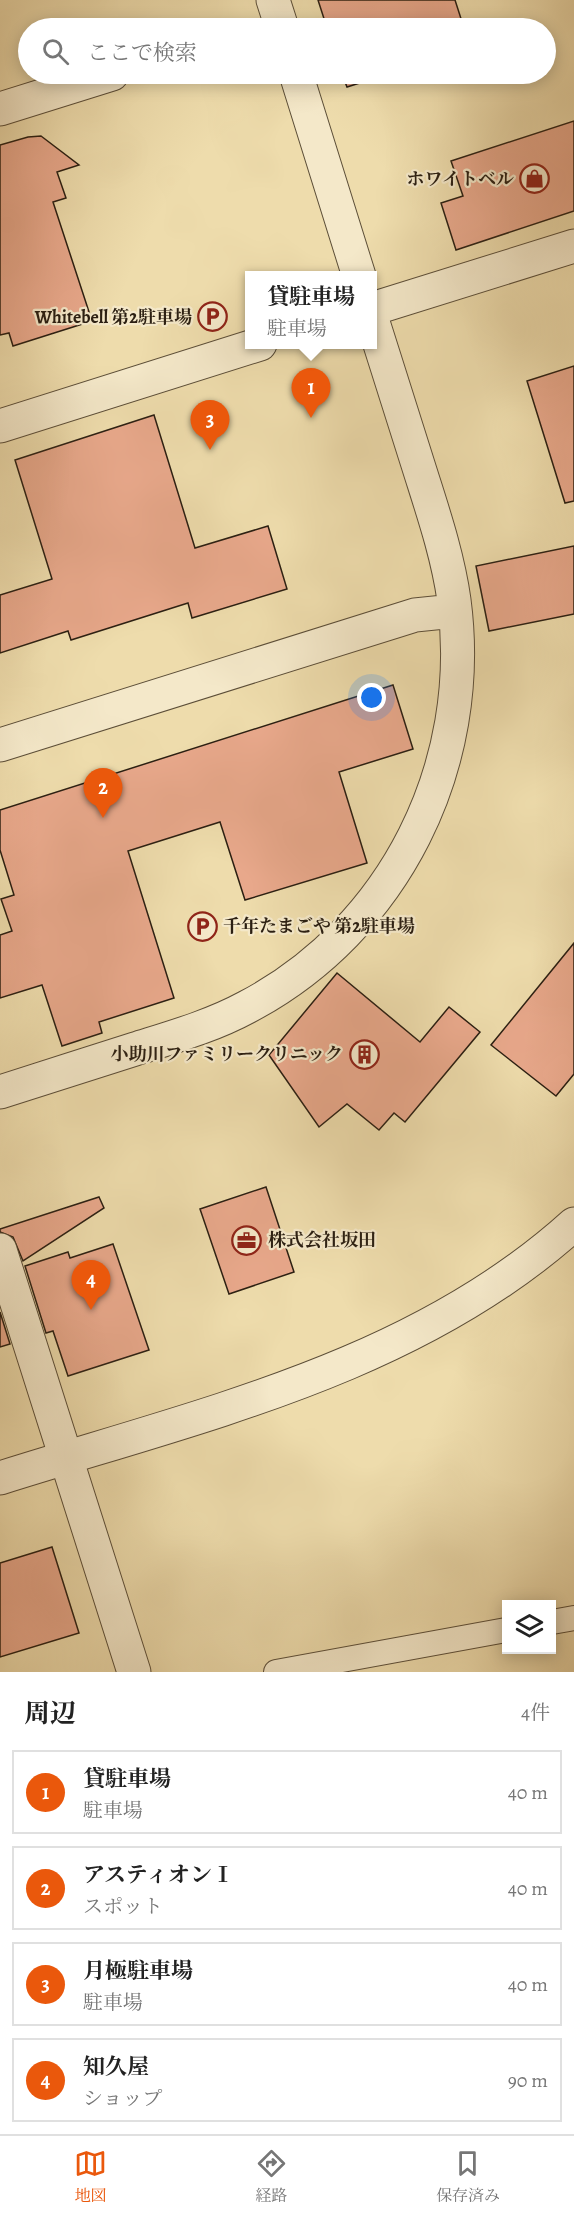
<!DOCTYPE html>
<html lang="ja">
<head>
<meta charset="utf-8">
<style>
	body { margin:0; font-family:Alegreya,"Noto Serif JP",serif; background:#f2f2f2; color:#222 }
	.controls { position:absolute; right:18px; bottom:18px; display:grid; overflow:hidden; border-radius:0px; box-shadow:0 3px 15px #0003 }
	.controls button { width:54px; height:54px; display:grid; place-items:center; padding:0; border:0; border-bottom:2px solid #e0e0e0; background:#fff; color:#222; font:30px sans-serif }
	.you { position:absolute; left:372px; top:698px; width:21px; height:21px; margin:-15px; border:4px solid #fff; border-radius:50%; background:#1a73e8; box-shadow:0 0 0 9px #1a73e833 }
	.badge { display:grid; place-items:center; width:39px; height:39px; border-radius:50%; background:#ea580c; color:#fff; font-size:20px; font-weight:700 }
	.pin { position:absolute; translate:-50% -50px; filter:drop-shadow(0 2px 3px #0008) }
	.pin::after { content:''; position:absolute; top:32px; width:21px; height:18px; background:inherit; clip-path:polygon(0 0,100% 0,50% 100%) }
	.popup { position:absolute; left:245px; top:271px; width:132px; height:78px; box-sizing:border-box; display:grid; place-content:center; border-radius:0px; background:#fff; filter:drop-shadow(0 2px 4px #0005); font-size:20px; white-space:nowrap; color:#767676 }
	.popup b { font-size:22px; color:#222 }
	.popup::after { content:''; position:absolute; left:50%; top:100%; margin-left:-12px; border:12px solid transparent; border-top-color:#fff }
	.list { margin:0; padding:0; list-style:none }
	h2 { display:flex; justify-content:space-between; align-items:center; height:78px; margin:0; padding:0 24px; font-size:26px }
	h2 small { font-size:20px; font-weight:400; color:#767676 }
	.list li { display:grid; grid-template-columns:39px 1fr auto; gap:18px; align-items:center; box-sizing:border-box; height:84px; margin:0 12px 12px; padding:0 12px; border:2px solid #e0e0e0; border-radius:0px }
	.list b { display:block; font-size:22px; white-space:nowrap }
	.list p { margin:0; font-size:20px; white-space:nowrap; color:#767676 }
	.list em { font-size:20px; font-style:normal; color:#767676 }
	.icon { flex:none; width:33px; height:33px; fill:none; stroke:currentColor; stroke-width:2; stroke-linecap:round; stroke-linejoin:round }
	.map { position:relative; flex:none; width:574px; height:1672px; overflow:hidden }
	.search { position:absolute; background:#fff; box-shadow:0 3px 15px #0003; left:18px; right:18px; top:18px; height:66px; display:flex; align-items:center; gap:15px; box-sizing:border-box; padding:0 21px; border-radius:33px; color:#767676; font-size:22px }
	.sheet { height:462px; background:#fff }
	nav { display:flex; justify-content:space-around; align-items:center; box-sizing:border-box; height:84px; border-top:2px solid #e0e0e0; background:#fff; font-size:16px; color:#767676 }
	nav a { display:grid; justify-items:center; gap:3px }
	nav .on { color:#ea580c }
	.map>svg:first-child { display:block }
</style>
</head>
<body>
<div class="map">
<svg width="574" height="1672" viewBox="0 0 574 1672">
	<rect width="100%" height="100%" fill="#eedcac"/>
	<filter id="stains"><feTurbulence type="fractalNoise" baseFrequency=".00333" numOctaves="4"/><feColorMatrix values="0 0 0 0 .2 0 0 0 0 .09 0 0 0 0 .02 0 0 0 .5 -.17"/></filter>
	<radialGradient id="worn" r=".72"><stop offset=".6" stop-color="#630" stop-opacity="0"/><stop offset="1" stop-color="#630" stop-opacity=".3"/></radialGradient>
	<!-- building -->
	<path fill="#e8a88b" stroke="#2b1f12" stroke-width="1.5" d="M 318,0 L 455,0 L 464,28 L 327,28 Z
		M 342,74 L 388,74 L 347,87 Z
		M 574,121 L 574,211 L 456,250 L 441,203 L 463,196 L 451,161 Z
		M 41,136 L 79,165 L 57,172 L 66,198 L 53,202 L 92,321 L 13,346 L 9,333 L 0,335 L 0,145 L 28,137 Z
		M 574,366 L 574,501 L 565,503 L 527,381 Z
		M 154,415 L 195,548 L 268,526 L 287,589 L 192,618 L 188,603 L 71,640 L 68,631 L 0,653 L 0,595 L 52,579 L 15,460 Z
		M 574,546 L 574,614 L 489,631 L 476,566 Z
		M 393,685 L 413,749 L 339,772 L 367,863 L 245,900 L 220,822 L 128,851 L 174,998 L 99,1022 L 102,1033 L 62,1046 L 42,985 L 0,998 L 0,935 L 12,931 L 1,899 L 14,895 L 0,850 L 0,810 Z
		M 574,943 L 574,1074 L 556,1096 L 491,1045 Z
		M 337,973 L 420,1042 L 449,1007 L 480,1032 L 405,1122 L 394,1113 L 379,1130 L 347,1104 L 319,1127 L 269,1055 Z
		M 266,1187 L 294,1272 L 229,1294 L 200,1209 Z
		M 99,1197 L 104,1208 L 23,1261 L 13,1237 L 0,1232 L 0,1229 Z
		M 113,1244 L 149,1350 L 68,1376 L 53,1331 L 46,1333 L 25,1266 L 68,1252 L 70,1258 Z
		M 0,1312 L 10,1344 L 0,1347 Z
		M 52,1547 L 79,1633 L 0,1657 L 0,1563 Z"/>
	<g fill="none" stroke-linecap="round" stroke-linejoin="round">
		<defs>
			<path id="service" d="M 552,1622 L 574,1618
				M 276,1672 L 506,1630"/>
			<path id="pedestrian" d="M 372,309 L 574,246"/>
			<path id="minor" d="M 273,0 L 282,28
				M 296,74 L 359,276
				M 0,109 L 112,74
				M 0,426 L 260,344
				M 0,745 L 415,615 L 454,611
				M 0,1092 C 45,1078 90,1063 135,1049 C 173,1037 212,1026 247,1007 C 395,929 476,765 454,600 C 448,557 434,515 421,474 C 405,422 388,371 372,319
				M 0,1250 L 134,1672"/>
			<path id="tertiary" d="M 0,1478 C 199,1415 415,1368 574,1224"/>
		</defs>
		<!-- service casing -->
		<use href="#service" stroke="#5c4e38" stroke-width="26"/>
		<!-- pedestrian casing -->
		<use href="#pedestrian" stroke="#5c4e38" stroke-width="35"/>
		<!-- minor casing -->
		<use href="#minor" stroke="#5c4e38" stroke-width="35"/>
		<!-- tertiary casing -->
		<use href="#tertiary" stroke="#5c4e38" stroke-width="35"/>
		<!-- service -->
		<use href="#service" stroke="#f4e8c9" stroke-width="24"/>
		<!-- pedestrian -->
		<use href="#pedestrian" stroke="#f4e8c9" stroke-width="33"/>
		<!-- minor -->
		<use href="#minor" stroke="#f4e8c9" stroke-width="33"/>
		<!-- tertiary -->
		<use href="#tertiary" stroke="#f4e8c9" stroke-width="33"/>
	</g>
	<!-- icons -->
	<defs>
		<symbol id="shop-ring" viewBox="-11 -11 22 22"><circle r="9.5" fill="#f4e8c9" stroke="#8f2418" stroke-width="1.5"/><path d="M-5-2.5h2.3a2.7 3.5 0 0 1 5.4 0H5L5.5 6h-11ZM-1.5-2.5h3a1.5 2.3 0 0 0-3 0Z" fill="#8f2418"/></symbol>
		<symbol id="parking-ring" viewBox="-11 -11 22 22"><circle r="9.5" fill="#f4e8c9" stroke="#8f2418" stroke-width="1.5"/><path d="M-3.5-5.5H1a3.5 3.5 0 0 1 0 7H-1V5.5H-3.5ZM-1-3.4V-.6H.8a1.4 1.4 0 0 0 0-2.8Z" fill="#8f2418"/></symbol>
		<symbol id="building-ring" viewBox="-11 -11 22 22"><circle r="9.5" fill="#f4e8c9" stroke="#8f2418" stroke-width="1.5"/><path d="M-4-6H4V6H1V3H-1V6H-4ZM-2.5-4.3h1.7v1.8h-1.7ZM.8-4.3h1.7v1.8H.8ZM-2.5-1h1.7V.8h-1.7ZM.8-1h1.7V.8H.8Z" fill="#8f2418"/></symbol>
		<symbol id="office-ring" viewBox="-11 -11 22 22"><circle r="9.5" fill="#f4e8c9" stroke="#8f2418" stroke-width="1.5"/><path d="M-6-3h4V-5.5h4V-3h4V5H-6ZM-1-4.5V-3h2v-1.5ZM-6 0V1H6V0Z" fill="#8f2418"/></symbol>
	</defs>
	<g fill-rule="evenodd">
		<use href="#shop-ring" x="518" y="162" width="33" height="33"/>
		<use href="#parking-ring" x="196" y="300" width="33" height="33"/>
		<use href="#parking-ring" x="186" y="910" width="33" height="33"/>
		<use href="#building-ring" x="348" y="1038" width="33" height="33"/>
		<use href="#office-ring" x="230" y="1224" width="33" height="33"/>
	</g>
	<g text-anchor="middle" stroke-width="4.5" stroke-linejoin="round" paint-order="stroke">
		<!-- poi labels -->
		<g font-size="18" font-weight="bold" fill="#2b1f12" stroke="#f4e8c9" text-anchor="end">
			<text x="514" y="185">ホワイトベル</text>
			<text x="192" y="323">Whitebell 第2駐車場</text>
			<text x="223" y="932" text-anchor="start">千年たまごや 第2駐車場</text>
			<text x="343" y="1060">小助川ファミリークリニック</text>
			<text x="268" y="1246" text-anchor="start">株式会社坂田</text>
		</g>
	</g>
	<rect width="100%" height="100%" filter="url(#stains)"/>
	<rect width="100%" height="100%" fill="url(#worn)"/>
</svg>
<div class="controls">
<button><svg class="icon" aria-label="layers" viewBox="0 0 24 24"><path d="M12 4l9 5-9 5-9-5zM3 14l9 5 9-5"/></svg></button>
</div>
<div class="you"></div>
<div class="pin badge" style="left:311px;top:418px">1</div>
<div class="popup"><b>貸駐車場</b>駐車場</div>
<div class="pin badge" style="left:103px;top:818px">2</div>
<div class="pin badge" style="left:210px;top:450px">3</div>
<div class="pin badge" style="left:91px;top:1310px">4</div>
<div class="search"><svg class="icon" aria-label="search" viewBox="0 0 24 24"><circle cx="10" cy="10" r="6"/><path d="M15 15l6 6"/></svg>ここで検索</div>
</div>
<section class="sheet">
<h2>周辺<small>4件</small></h2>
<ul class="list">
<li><span class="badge">1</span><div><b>貸駐車場</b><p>駐車場</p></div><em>40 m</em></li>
<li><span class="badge">2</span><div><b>アスティオンⅠ</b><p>スポット</p></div><em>40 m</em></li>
<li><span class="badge">3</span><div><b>月極駐車場</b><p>駐車場</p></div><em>40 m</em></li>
<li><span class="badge">4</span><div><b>知久屋</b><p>ショップ</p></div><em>90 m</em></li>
</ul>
</section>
<nav>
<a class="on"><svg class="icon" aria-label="map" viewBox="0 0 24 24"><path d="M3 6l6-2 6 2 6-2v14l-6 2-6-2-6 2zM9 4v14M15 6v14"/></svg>地図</a>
<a><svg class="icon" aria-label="directions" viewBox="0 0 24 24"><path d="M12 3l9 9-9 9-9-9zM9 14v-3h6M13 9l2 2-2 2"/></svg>経路</a>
<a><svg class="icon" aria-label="saved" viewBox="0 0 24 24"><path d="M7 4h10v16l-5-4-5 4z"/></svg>保存済み</a>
</nav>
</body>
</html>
